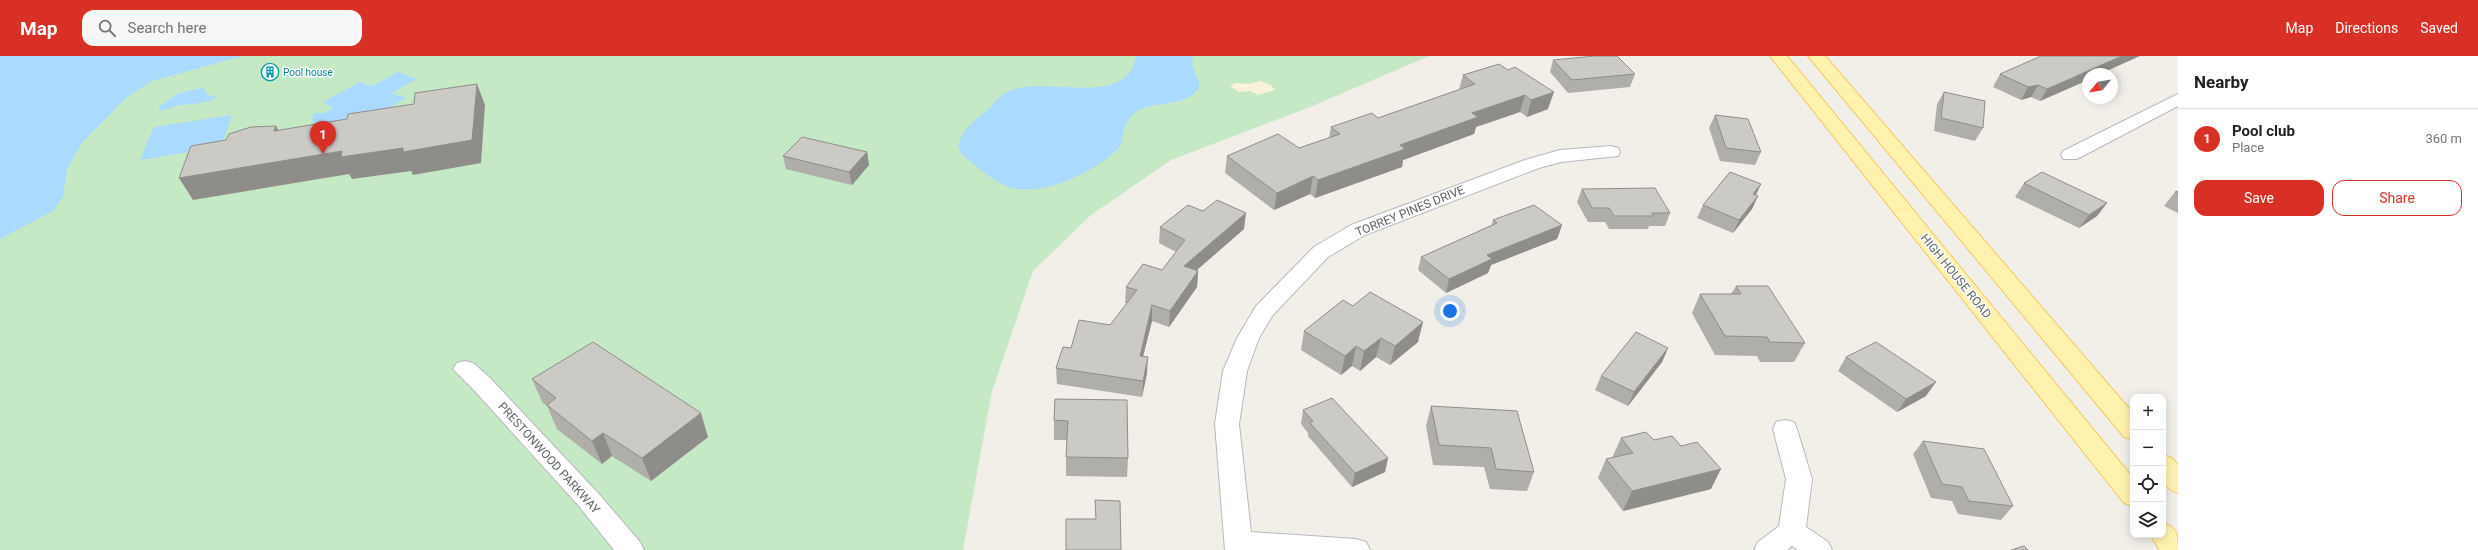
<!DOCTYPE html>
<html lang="en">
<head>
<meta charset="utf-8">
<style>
	body { margin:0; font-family:Roboto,sans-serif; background:#f6f6f6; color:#202124 }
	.controls { position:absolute; right:12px; bottom:12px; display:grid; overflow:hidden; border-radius:8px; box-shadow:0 2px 10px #0003 }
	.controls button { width:36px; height:36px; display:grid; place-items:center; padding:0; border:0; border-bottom:1px solid #e0e0e0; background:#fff; color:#202124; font:20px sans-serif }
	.compass { position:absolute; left:2082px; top:12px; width:36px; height:36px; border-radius:50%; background:#fff; box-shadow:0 2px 10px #0003; rotate:240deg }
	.you { position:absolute; left:1450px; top:255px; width:14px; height:14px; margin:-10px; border:3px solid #fff; border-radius:50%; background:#1a73e8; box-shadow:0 0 0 6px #1a73e833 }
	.badge { display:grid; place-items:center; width:26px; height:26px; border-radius:50%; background:#d93025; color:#fff; font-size:13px; font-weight:700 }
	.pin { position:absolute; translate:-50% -33px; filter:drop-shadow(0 1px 2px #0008) }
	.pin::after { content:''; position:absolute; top:21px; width:14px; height:12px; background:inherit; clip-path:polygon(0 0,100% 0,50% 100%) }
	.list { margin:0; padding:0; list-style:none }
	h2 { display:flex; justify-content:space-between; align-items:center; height:52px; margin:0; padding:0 16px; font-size:17px }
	h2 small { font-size:13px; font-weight:400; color:#757577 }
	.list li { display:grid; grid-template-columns:26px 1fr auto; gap:12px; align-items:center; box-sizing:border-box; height:60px; padding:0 16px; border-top:1px solid #e0e0e0 }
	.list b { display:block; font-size:15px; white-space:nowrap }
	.list p { margin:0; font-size:13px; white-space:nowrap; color:#757577 }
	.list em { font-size:13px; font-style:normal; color:#757577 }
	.actions { display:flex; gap:8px; padding:12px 16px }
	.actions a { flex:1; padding:9px 0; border:1px solid #d93025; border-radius:12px; text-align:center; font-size:14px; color:#d93025 }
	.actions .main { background:#d93025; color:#fff }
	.icon { flex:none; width:22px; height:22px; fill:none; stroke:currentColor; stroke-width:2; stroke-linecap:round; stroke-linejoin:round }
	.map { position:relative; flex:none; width:2178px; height:494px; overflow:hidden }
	header { display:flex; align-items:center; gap:24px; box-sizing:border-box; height:56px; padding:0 20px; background:#d93025; color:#fff }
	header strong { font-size:19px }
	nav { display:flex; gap:22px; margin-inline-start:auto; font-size:14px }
	.search { width:280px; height:36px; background:#f6f6f6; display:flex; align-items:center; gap:10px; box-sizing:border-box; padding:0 14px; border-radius:12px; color:#757577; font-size:15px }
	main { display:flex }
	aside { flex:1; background:#fff }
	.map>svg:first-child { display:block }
</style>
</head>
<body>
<header>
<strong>Map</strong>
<div class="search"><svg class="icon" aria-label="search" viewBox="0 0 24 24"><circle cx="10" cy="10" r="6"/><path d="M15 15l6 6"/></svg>Search here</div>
<nav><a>Map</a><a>Directions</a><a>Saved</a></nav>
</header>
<main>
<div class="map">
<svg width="2178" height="494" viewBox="0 0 2178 494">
	<rect width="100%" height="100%" fill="#f1efe8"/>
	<!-- green -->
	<path fill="#c5e8c5" d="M 0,0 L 1429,0 L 1310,51 L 1171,104 L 1091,159 L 1033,215 L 992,335 L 963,494 L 0,494 Z"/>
	<!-- sand -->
	<path fill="#fbf3d9" d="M 1260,25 L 1271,29 L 1275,34 L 1258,39 L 1250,35 L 1239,36 L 1230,30 L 1235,27 L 1249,28 Z"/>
	<!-- water -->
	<path fill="#aadaff" d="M 0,0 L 243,0 L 152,25 L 127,41 L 82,87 L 67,113 L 63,141 L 53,155 L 0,183 Z
		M 1136,0 L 1193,0 L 1192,8 L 1200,30 C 1187,55 1147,41 1130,61 C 1123,70 1123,81 1120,91 C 1097,115 1038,145 1004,129 C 989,122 973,108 960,96 L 958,89 C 963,74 972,66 984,57 C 993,50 999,39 1009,35 C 1045,19 1127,54 1136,0 Z
		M 398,16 L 417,23 L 392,37 L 406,42 L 370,63 L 315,69 L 312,64 L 314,57 L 324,57 L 333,52 L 323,46 L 360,26 L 372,30 Z
		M 203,32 L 208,39 L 217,41 C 207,48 192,48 180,49 C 174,50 168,53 162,55 L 159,53 L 159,50 L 179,37 Z
		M 232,59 L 221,91 L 140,104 L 154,71 Z"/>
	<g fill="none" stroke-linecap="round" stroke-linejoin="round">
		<defs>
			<path id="minor" d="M 2178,38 L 2178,50 L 2077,103 L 2063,103 L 2061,99 L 2063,95 Z
				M 1611,90 L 1618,92 L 1620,96 L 1618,100 L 1561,106 L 1539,112 L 1365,179 L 1328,201 L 1272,260 L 1259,282 L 1247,315 L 1239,368 L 1251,476 L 1356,483 L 1366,486 L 1370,494 L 1225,494 L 1215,368 L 1223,315 L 1237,282 L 1256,250 L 1314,191 L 1351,169 L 1525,104 L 1560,94 Z
				M 465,305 L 473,307 L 489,321 L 597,436 L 640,486 L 644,494 L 614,494 L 579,450 L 473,333 L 453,313 L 457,307 Z
				M 1785,364 L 1794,366 L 1797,373 L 1812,423 L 1806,471 L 1828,486 L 1832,494 L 1798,494 L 1792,490 L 1787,494 L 1754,494 L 1758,486 L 1779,470 L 1786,423 L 1773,373 L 1776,366 Z"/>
			<path id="major" d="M 1770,0 L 1787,0 L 2133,422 L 2133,450 L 2124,447 Z
				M 1808,0 L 1825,0 L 2133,357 L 2133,383 L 2124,381 Z
				M 2163,399 L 2172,402 L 2178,409 L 2178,437 C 2158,431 2163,417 2163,399 Z
				M 2163,467 C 2178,472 2178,479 2178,494 L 2160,494 L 2150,479 L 2163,479 Z"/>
		</defs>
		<!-- minor casing -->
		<use href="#minor" stroke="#b5b8bc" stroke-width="2"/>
		<!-- major casing -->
		<use href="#major" stroke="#f2c960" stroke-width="2"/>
		<!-- minor -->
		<use href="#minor" fill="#fff" fill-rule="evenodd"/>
		<!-- major -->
		<use href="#major" fill="#fff2af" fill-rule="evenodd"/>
	</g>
	<!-- wall -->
	<path fill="#afaea9" d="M 1553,4 L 1635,18 L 1630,31 L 1568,37 L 1550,16 Z
		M 1499,8 L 1548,53 L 1527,61 L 1520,56 L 1476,71 L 1474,78 L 1403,104 L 1402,111 L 1315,142 L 1310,138 L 1274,154 L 1225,117 L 1227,100 L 1299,92 L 1329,82 L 1331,71 L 1378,62 L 1459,34 L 1463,19 Z
		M 2000,18 L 2088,18 L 2088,24 L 2040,45 L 2031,41 L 2021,44 L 1993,31 Z
		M 1944,36 L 1983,72 L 1975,85 L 1934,75 L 1937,48 Z
		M 1715,59 L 1761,96 L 1755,109 L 1720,105 L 1709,72 Z
		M 867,96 L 869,109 L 852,129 L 786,113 L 783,100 Z
		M 2024,127 L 2107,147 L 2097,160 L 2079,172 L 2015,141 Z
		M 1761,128 L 1756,139 L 1758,140 L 1752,153 L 1733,177 L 1697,162 L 1703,149 Z
		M 1582,133 L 1670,157 L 1665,170 L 1649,170 L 1648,173 L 1609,173 L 1605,166 L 1588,166 L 1577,146 Z
		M 2178,135 L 2178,157 L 2164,150 L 2175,136 Z
		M 1203,155 L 1244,173 L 1197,214 L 1198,215 L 1197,231 L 1169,271 L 1152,265 L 1143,300 L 1147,317 L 1142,341 L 1057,328 L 1056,312 L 1071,292 L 1110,269 L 1127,247 L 1125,247 L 1126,231 L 1162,214 L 1176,196 L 1159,187 L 1160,171 Z
		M 1493,164 L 1562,169 L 1557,183 L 1491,209 L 1488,217 L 1446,237 L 1418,214 L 1421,201 L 1492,169 Z
		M 1736,230 L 1805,287 L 1794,306 L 1760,306 L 1757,300 L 1715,299 L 1692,257 L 1700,238 L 1731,238 Z
		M 1304,275 L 1418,286 L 1390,309 L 1376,301 L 1360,315 L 1352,310 L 1341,319 L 1301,294 Z
		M 1668,292 L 1662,306 L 1628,350 L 1595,334 L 1601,320 Z
		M 1846,301 L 1926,340 L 1897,356 L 1838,315 Z
		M 532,323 L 708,381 L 651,425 L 612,400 L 602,408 L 557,373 L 547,350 L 542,346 Z
		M 1055,343 L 1128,402 L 1127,421 L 1066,420 L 1066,401 L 1067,384 L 1054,384 L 1054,364 Z
		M 1431,350 L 1534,416 L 1527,435 L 1490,433 L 1484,411 L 1433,409 L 1426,370 Z
		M 1303,354 L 1388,402 L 1385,416 L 1352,431 L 1308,380 L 1308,377 L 1301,368 Z
		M 1621,382 L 1711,433 L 1623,455 L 1598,422 L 1606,403 L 1612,402 Z
		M 1923,385 L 2013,450 L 2001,464 L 1958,458 L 1952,445 L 1931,442 L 1913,398 Z"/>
	<!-- shaded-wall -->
	<path fill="#8f8d8a" d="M 2122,0 L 2140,0 L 2100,18 L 2088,18 L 2088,24 L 2040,45 L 2047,33 Z
		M 477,28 L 485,49 L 481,107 L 413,119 L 411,115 L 352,123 L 349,118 L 193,144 L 179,122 L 342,95 L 403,92 Z
		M 2038,29 L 2031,41 L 2021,44 L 2028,31 Z
		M 1554,36 L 1548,53 L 1527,61 L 1531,44 Z
		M 1525,39 L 1520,56 L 1476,71 L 1474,78 L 1403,104 L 1402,111 L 1315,142 L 1318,124 L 1400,89 L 1472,57 Z
		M 276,70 L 288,92 L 274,75 Z
		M 867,96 L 869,109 L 852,129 L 849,116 Z
		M 1313,120 L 1310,138 L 1274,154 L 1277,137 Z
		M 1761,128 L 1754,142 L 1753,138 Z
		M 1758,140 L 1752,153 L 1733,177 L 1739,164 Z
		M 2107,147 L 2097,160 L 2079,172 L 2089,159 Z
		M 1246,157 L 1244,173 L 1183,226 L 1184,210 Z
		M 1562,169 L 1557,183 L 1491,209 L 1488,217 L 1446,237 L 1449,223 L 1487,199 Z
		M 1198,215 L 1197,231 L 1169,271 L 1170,255 Z
		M 1152,249 L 1152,265 L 1139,316 L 1140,300 Z
		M 1423,266 L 1418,286 L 1390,309 L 1395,290 Z
		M 1381,282 L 1376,301 L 1360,315 L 1364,295 Z
		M 1356,290 L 1352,310 L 1341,319 L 1345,300 Z
		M 1668,292 L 1662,306 L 1628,350 L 1634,336 Z
		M 1148,301 L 1147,317 L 1142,341 L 1143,325 Z
		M 1936,326 L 1926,340 L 1897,356 L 1906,343 Z
		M 701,357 L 708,381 L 651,425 L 642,402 Z
		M 603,377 L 612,400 L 602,408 L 592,385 Z
		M 1388,402 L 1385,416 L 1352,431 L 1355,417 Z
		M 1721,413 L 1711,433 L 1623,455 L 1632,435 Z"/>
	<!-- building -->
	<path fill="#cccac5" stroke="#8f8d8a" d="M 1595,0 L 1617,0 L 1635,18 L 1572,24 L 1553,4 Z
		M 2041,0 L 2122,0 L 2047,33 L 2038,29 L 2028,31 L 2000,18 Z
		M 1499,8 L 1508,14 L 1515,11 L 1554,36 L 1531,44 L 1525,39 L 1472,57 L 1478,61 L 1400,89 L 1405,93 L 1318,124 L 1313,120 L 1277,137 L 1227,100 L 1278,78 L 1299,92 L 1340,78 L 1331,71 L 1372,57 L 1378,62 L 1475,28 L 1463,19 Z
		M 477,28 L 472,84 L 403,96 L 403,92 L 341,101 L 342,95 L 179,122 L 191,90 L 226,84 L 229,78 L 251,71 L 276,70 L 274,75 L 347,63 L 348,58 L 414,48 L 415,37 Z
		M 1944,36 L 1985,45 L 1983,72 L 1941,62 Z
		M 1715,59 L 1748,63 L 1761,96 L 1726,92 Z
		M 802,81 L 867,96 L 849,116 L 783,100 Z
		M 1730,116 L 1761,128 L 1753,138 L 1758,140 L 1739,164 L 1703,149 Z
		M 2042,116 L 2107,147 L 2089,159 L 2024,127 Z
		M 1655,132 L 1670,157 L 1652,157 L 1653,160 L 1614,160 L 1609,152 L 1592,152 L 1582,133 Z
		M 2178,135 L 2178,138 L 2175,136 Z
		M 1217,144 L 1246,157 L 1184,210 L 1198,215 L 1170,255 L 1152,249 L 1140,300 L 1148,301 L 1143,325 L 1056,312 L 1063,291 L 1071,292 L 1079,264 L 1110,269 L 1137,234 L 1126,231 L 1143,208 L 1162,214 L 1185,184 L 1160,171 L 1188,149 L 1203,155 Z
		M 1534,149 L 1562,169 L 1487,199 L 1492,203 L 1449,223 L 1421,201 L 1497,167 L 1493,164 Z
		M 1736,230 L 1768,230 L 1805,287 L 1770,286 L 1767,281 L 1725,280 L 1700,238 L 1741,238 Z
		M 1370,236 L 1423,266 L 1395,290 L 1381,282 L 1364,295 L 1356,290 L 1345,300 L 1304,275 L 1343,244 L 1353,250 Z
		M 1636,276 L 1668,292 L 1634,336 L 1601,320 Z
		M 593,286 L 701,357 L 642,402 L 603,377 L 592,385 L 547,349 L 556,342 L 532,323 Z
		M 1876,286 L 1936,326 L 1906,343 L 1846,301 Z
		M 1332,342 L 1388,402 L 1355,417 L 1310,367 L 1313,365 L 1303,354 Z
		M 1055,343 L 1127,344 L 1128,402 L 1066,401 L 1068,365 L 1054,364 Z
		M 1431,350 L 1517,355 L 1534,416 L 1496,413 L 1491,392 L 1439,389 Z
		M 1646,376 L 1654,384 L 1672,380 L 1681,390 L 1697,386 L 1721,413 L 1632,435 L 1606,403 L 1633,397 L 1621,382 Z
		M 1923,385 L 1984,393 L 2013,450 L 1969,445 L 1962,431 L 1942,428 Z
		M 1095,444 L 1120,445 L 1121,494 L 1066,494 L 1066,463 L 1096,463 Z
		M 2024,490 L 2028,494 L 2011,494 Z"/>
	<!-- icons -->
	<defs>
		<symbol id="building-ring" viewBox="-11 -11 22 22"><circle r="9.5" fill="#fff" stroke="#0f9aa8" stroke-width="1.5"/><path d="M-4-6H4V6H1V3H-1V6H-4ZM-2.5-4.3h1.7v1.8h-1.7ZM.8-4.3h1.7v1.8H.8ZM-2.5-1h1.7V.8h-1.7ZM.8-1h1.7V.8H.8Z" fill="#0f9aa8"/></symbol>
	</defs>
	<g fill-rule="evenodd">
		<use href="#building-ring" x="260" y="6" width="20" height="20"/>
	</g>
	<g text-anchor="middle" stroke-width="3" stroke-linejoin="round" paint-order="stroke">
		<!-- far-culture labels -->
		<g font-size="10" fill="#0d838f" stroke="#fff" text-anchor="start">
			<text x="283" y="20">Pool house</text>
		</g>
		<!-- street labels -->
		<g font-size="12" fill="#5f6368" stroke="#fff">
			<text transform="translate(1410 155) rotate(-22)" y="4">TORREY PINES DRIVE</text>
			<text transform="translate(1956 220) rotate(51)" y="4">HIGH HOUSE ROAD</text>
			<text transform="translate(549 402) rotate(48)" y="4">PRESTONWOOD PARKWAY</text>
		</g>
	</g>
</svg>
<div class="controls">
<button>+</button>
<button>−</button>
<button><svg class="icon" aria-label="locate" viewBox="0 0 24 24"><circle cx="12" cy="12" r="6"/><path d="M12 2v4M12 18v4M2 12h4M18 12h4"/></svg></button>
<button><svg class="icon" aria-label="layers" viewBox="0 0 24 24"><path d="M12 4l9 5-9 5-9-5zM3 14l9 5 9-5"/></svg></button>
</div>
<svg class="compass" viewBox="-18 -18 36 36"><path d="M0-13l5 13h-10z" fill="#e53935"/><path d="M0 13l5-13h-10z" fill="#757577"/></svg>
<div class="you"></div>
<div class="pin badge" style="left:323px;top:98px">1</div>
</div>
<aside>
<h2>Nearby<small></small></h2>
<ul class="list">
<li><span class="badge">1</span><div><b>Pool club</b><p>Place</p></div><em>360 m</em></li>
</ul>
<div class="actions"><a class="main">Save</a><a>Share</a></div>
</aside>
</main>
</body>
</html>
